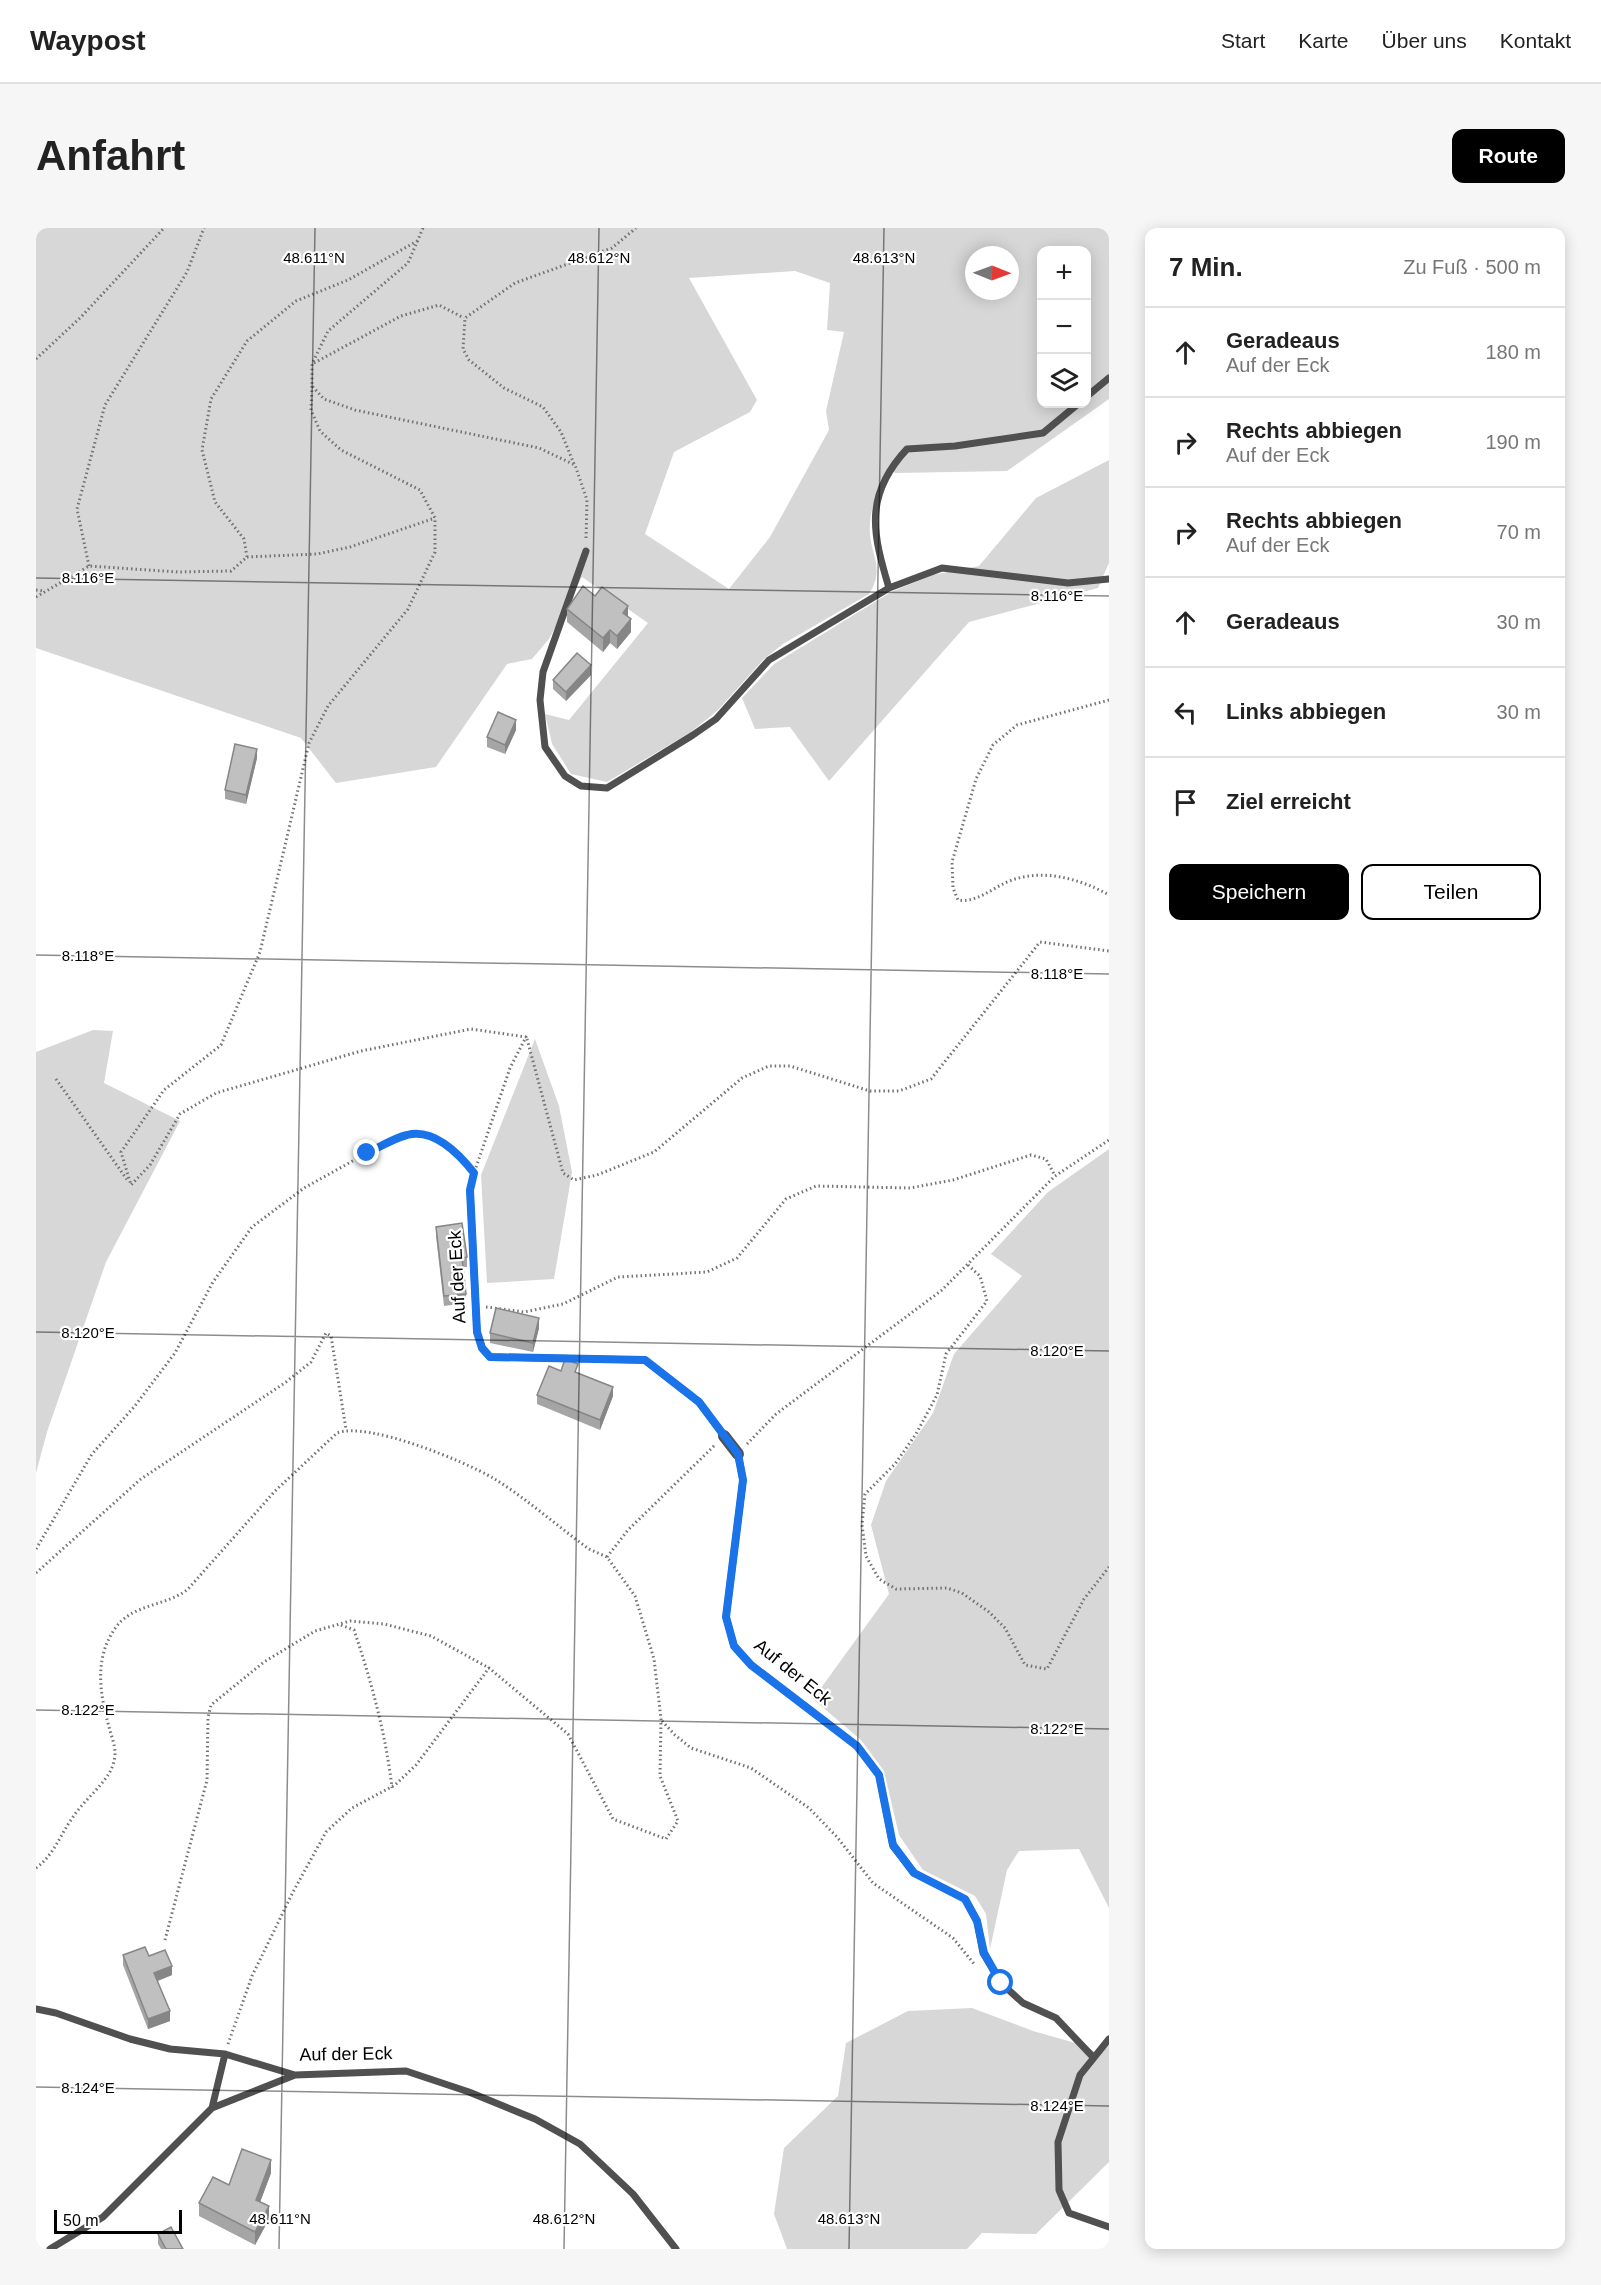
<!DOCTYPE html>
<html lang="de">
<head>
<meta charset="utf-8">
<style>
	body { margin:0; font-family:Arial,sans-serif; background:#f6f6f6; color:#222 }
	.controls { position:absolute; right:18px; top:18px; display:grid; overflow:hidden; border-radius:12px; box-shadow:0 3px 15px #0003 }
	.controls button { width:54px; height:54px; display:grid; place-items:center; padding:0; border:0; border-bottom:2px solid #e0e0e0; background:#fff; color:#222; font:30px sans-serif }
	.compass { position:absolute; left:929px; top:18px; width:54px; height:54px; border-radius:50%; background:#fff; box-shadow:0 3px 15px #0003; rotate:91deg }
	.scale { position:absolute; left:18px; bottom:15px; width:128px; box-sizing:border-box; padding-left:6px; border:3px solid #000; border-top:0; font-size:16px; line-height:21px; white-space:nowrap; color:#000; -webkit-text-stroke:4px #fff; paint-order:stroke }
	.stop { position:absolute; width:18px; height:18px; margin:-14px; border:4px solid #1a73e8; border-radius:50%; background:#fff }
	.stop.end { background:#1a73e8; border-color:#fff; box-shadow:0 2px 6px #0008 }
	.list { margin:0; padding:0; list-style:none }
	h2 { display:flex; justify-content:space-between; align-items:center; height:78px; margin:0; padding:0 24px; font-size:26px }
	h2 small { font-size:20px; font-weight:400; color:#767676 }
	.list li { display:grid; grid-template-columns:39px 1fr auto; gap:18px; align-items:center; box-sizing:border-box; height:90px; padding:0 24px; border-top:2px solid #e0e0e0 }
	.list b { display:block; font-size:22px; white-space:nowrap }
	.list p { margin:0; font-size:20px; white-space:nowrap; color:#767676 }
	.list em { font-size:20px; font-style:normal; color:#767676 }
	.actions { display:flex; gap:12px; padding:18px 24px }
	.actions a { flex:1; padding:14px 0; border:2px solid #000; border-radius:12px; text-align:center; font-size:21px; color:#000 }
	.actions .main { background:#000; color:#fff }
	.icon { flex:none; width:33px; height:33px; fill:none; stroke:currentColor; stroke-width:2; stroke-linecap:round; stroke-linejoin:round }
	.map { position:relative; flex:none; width:1073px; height:2021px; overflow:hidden; border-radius:12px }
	header { display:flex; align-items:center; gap:36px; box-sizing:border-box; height:84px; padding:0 30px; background:#fff; border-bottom:2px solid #e0e0e0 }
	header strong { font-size:28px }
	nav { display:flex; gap:33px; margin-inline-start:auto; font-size:21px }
	.intro { display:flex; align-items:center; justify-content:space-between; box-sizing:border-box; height:144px; padding:0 36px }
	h1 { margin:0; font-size:42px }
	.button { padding:15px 27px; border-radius:12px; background:#000; color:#fff; font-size:21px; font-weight:700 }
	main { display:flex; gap:36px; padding:0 36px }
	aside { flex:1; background:#fff; border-radius:12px; box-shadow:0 3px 15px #0003 }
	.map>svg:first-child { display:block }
</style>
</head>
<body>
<header>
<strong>Waypost</strong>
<nav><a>Start</a><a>Karte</a><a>Über uns</a><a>Kontakt</a></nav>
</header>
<div class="intro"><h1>Anfahrt</h1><a class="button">Route</a></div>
<main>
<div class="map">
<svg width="1073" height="2021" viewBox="0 0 1073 2021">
	<rect width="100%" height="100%" fill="#fff"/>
	<!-- green -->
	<path fill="#d7d7d7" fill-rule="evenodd" d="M 0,0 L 1073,0 L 1073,171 L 971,243 L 860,245 L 853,243 C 844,259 835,276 834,295 C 831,324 851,338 833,366 L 747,416 L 728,431 L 682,482 L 655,504 L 571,554 L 535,546 L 516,516 L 509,486 L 533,492 L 612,395 L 546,349 L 513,411 L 496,431 L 471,436 L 400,539 L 300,555 L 265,510 L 0,420 ZM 1005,22 L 1050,22 L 1050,176 L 1005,176 ZM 938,27 L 974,27 L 974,63 L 938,63 ZM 759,43 L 794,55 L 791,102 L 808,104 L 790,183 L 793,202 L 734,309 L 693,361 L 609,306 L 638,224 L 714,184 L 721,172 L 653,50 Z
		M 1073,232 L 1073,335 L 1062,360 L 933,394 L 793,553 L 754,499 L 719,501 L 706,470 L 738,436 L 855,364 L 897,347 L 943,338 L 1000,270 Z
		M 57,802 L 77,803 L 68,855 L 144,893 L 70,1034 L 11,1204 L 0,1245 L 0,824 Z
		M 499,811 L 523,878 L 536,944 L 518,1051 L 451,1055 L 445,947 Z
		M 1073,921 L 1073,1680 L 1043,1621 L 983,1623 L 971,1642 L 954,1721 L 950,1686 L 939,1668 L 887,1642 L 863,1607 L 848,1543 L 825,1512 L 777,1471 L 853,1366 L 835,1297 L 850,1253 L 897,1185 L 918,1126 L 986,1048 L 955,1026 L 1012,964 Z
		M 936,1780 L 997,1803 L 1050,1818 L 1063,1827 L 1073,1817 L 1073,1934 L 1000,2006 L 946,2005 L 931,2021 L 751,2021 L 738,1986 L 748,1920 L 802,1868 L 810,1815 L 872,1783 Z"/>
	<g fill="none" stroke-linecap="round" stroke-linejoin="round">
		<!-- path -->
		<path stroke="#727272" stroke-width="3" stroke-dasharray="1.5 3" stroke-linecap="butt" d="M 387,0 L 372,35 L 292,103 L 276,136 L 276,158 L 288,171 L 319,182 L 503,220 L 539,237 L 551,272 L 550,311
			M 0,131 L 45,89 L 128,0
			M 278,135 L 365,88 L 403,77 L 428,90
			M 276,158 L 275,182 L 284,203 L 305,222 L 384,262 L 399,290 L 399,324 L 372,381 L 292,478 L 273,515 L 224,724 L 185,817 L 128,862 L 85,924 L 95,957 L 114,937 L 144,886 L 180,865 L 325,823 L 435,801 L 490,809 L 474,840 L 436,951
			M 538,236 L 525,204 L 507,179 L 468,160 L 433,132 L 427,121 L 429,90 L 479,55 L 576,20 L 600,0
			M 211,329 L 281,326 L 314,319 L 399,290
			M 53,338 L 41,281 L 69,177 L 151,44 L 168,0
			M 0,362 L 9,363
			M 0,369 L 53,338 L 142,344 L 195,343 L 211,329 L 208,311 L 179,274 L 166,222 L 175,171 L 211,113 L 260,73 L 312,52 L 383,12
			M 1073,472 L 981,497 L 957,517 L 940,551 L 916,634 L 917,660 L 922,672 C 939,675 954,662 969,655 C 1002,639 1043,650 1073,667
			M 491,811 L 527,945 L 538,952 L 561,947 L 618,924 L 706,850 L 733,838 L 754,838 L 834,863 L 863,863 L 895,851 L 1004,714 L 1073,723
			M 20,851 L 92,953
			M 932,1037 L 944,1048 L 951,1073 L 910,1126 L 901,1167 L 880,1206 L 859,1236 L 829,1266 L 826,1297 L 830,1328 L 843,1351 L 860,1361 L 911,1360 L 926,1365 L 953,1384 L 969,1400 L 989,1437 L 1011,1441 L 1048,1371 L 1073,1339
			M 450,1079 L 488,1084 L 527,1076 L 582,1049 L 671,1044 L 701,1030 L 750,971 L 780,958 L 874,960 L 917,952 L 995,927 L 1010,931 L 1019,948
			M 711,1216 L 740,1186 L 906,1062 L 1019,948 L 1073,912
			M 0,1321 L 56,1226 L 98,1179 L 139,1125 L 177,1054 L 216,999 L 268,960 L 331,925 L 372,906 L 396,909 L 425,927 L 438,945
			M 571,1329 L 592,1302 L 679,1217
			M 0,1345 L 105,1251 L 250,1154 L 275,1134 L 290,1105 L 295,1108 L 310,1201
			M 305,1397 L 318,1402 C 335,1452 350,1507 356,1560
			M 626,1493 L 639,1507 L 655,1520 L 715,1540 L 773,1580 L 801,1609 L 837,1655 L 917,1710 L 939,1737
			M 0,1640 C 18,1627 24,1607 37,1589 C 47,1574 62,1562 72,1547 C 76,1541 79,1533 79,1525 C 79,1517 75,1507 73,1499 C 64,1466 58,1432 78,1402 C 95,1375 130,1379 152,1361 L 239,1263 L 301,1205 C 331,1193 428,1233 457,1250 C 490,1270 521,1298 553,1321 L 571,1329 L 599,1368 L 618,1431 L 625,1491 L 624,1548 L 642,1593 L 630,1611 L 577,1591 L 532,1506 L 453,1440 L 380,1537 L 359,1557 L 316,1580 L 290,1604 L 257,1664 L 216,1748 L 192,1816
			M 129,1712 L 171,1552 L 172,1489 L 175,1477 L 228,1434 L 279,1403 L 314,1393 L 348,1396 L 395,1408 L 453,1440"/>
		<!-- service -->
		<path stroke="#505050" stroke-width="7" d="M 1050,169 L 1073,150
			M 550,323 L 507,444 L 504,472 L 509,519 L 529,548 L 545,558 L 571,560 L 657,507 L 680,491 L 733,432 L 853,360 C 837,306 827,268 871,221 L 919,218 L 1007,205 L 1042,176
			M 853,360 L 906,340 L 1032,355 L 1073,351
			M 434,962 L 441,1104 L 446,1120 L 454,1129 L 609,1132 L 663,1174 L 688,1208
			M 702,1226 L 707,1252 L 690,1389 L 698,1418 L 715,1437 L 821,1518 L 843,1547 L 857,1618 L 878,1645 L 929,1671 L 941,1693 L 947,1725 L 965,1755 L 987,1775 L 1020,1790 L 1057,1829
			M 0,1781 L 20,1785 L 94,1811 L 134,1821 L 189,1826 L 259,1847 L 370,1843 L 433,1864 L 499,1891 L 544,1916 L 597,1966 L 640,2021
			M 1073,1811 L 1044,1847 L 1022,1914 L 1023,1962 L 1033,1985 L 1073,1999
			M 176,1880 L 189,1826
			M 14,2021 L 67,1989 L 176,1880 L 259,1847"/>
		<!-- minor -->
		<path stroke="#505050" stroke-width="12" d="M 688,1208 L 702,1226"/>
	</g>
	<!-- wall -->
	<path fill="#a5a5a5" d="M 559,368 L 592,389 L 595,404 L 581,421 L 574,415 L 567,424 L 531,394 L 531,381 Z
		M 555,447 L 530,473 L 517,461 L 517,452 Z
		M 480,502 L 469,526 L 451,519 L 451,509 Z
		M 221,530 L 210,576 L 189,571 L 189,562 Z
		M 400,999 L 431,1029 L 431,1039 L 427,1039 L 430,1066 L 430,1075 L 408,1078 L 400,1008 Z
		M 503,1100 L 497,1124 L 454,1115 L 454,1105 Z
		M 525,1143 L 541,1145 L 577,1168 L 564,1202 L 501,1176 L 501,1167 Z
		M 87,1727 L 113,1728 L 136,1747 L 122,1753 L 134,1793 L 112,1801 L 87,1737 Z
		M 235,1945 L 224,1974 L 233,1991 L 219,2017 L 163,1988 L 163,1975 Z
		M 122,2006 L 147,2021 L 125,2021 L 122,2016 Z"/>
	<!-- shaded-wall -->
	<path fill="#868686" d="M 592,378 L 592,392 L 587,385 Z
		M 595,391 L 595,404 L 581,421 L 581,408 Z
		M 574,402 L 574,415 L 567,424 L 567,410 Z
		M 555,437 L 555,447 L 530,473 L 530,464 Z
		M 480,492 L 480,502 L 469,526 L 469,517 Z
		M 221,521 L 221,530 L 210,576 L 210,567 Z
		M 503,1090 L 503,1100 L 497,1124 L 497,1115 Z
		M 577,1159 L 577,1168 L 564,1202 L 564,1192 Z
		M 136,1738 L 136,1747 L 118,1754 L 118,1745 Z
		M 134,1783 L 134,1793 L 112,1801 L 112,1791 Z
		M 235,1932 L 235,1945 L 220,1985 L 220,1972 Z
		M 233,1978 L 233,1991 L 219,2017 L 219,2004 Z"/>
	<!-- building -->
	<path fill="#c0c0c0" stroke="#868686" stroke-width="1.5" d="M 547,358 L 559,368 L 566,359 L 592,378 L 587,385 L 595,391 L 581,408 L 574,402 L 567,410 L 531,381 Z
		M 541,425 L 555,437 L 530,464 L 517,452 Z
		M 462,484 L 480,492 L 469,517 L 451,509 Z
		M 199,516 L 221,521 L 210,567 L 189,562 Z
		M 426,995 L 431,1029 L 426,1030 L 430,1066 L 408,1068 L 400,999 Z
		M 460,1080 L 503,1090 L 497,1115 L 454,1105 Z
		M 529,1131 L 542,1136 L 539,1144 L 577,1159 L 564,1192 L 501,1167 L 513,1138 L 525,1143 Z
		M 109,1719 L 113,1728 L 129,1722 L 136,1738 L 118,1745 L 134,1783 L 112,1791 L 87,1727 Z
		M 206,1921 L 235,1932 L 220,1972 L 233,1978 L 219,2004 L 163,1975 L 177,1949 L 193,1957 Z
		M 135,1999 L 147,2021 L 130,2021 L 122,2006 Z"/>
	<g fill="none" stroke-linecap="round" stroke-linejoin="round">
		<!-- route -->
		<path stroke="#1a73e8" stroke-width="8" d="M 331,925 C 344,919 358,910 371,907 C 398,900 423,926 438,945 L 434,962 L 441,1104 L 446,1120 L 454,1129 L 609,1132 L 663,1174 L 702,1226 L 707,1252 L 690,1389 L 698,1418 L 715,1437 L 821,1518 L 843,1547 L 857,1617 L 878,1645 L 929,1671 L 941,1693 L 948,1725 L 965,1755"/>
	</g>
	<!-- ticks -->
	<path fill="none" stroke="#000" stroke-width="1.5" stroke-opacity="0.45" d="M 0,350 L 1073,368M 0,727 L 1073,746M 0,1104 L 1073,1123M 0,1482 L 1073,1501M 0,1859 L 1073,1878M 243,2021 L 279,0M 528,2021 L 563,0M 813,2021 L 848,0"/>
	<g text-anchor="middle" stroke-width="4.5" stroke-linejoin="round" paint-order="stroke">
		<!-- street labels -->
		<g font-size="18" fill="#000" stroke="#fff">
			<text transform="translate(421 1049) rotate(-93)" y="6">Auf der Eck</text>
			<text transform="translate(757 1444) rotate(39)" y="6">Auf der Eck</text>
			<text transform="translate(310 1826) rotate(-1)" y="6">Auf der Eck</text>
		</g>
	</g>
	<g font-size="15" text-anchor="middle" fill="#000" stroke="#fff" stroke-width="4.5" stroke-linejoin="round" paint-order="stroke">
		<text x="278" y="35">48.611°N</text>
		<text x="563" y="35">48.612°N</text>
		<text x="848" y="35">48.613°N</text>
		<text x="52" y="355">8.116°E</text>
		<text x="1021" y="373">8.116°E</text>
		<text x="52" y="733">8.118°E</text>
		<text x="1021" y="751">8.118°E</text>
		<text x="52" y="1110">8.120°E</text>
		<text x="1021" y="1128">8.120°E</text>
		<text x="52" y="1487">8.122°E</text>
		<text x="1021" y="1506">8.122°E</text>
		<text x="52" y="1865">8.124°E</text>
		<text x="1021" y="1883">8.124°E</text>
		<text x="244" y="1996">48.611°N</text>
		<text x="528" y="1996">48.612°N</text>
		<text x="813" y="1996">48.613°N</text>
	</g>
</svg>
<div class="controls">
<button>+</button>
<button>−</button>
<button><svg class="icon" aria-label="layers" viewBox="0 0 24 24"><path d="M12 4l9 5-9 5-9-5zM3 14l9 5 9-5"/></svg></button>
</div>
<svg class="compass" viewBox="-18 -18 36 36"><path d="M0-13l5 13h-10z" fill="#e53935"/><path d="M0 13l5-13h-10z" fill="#767676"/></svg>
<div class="scale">50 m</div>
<div class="stop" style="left:965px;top:1755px"></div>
<div class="stop end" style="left:331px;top:925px"></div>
</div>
<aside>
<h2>7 Min.<small>Zu Fuß · 500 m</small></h2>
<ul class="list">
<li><svg class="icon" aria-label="ahead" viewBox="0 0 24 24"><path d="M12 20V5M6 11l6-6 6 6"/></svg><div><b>Geradeaus</b><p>Auf der Eck</p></div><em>180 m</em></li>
<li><svg class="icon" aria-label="right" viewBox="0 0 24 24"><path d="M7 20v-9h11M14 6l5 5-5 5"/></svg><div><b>Rechts abbiegen</b><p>Auf der Eck</p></div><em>190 m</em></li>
<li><svg class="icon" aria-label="right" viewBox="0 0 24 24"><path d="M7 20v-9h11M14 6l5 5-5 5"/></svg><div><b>Rechts abbiegen</b><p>Auf der Eck</p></div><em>70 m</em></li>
<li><svg class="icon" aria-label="ahead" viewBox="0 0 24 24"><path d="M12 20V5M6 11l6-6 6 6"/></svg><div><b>Geradeaus</b></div><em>30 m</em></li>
<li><svg class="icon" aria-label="left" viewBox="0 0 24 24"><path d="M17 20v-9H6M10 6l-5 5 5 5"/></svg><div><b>Links abbiegen</b></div><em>30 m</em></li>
<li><svg class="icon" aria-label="arrive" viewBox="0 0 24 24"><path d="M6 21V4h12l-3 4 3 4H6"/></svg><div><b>Ziel erreicht</b></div></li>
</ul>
<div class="actions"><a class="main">Speichern</a><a>Teilen</a></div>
</aside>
</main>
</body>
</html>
